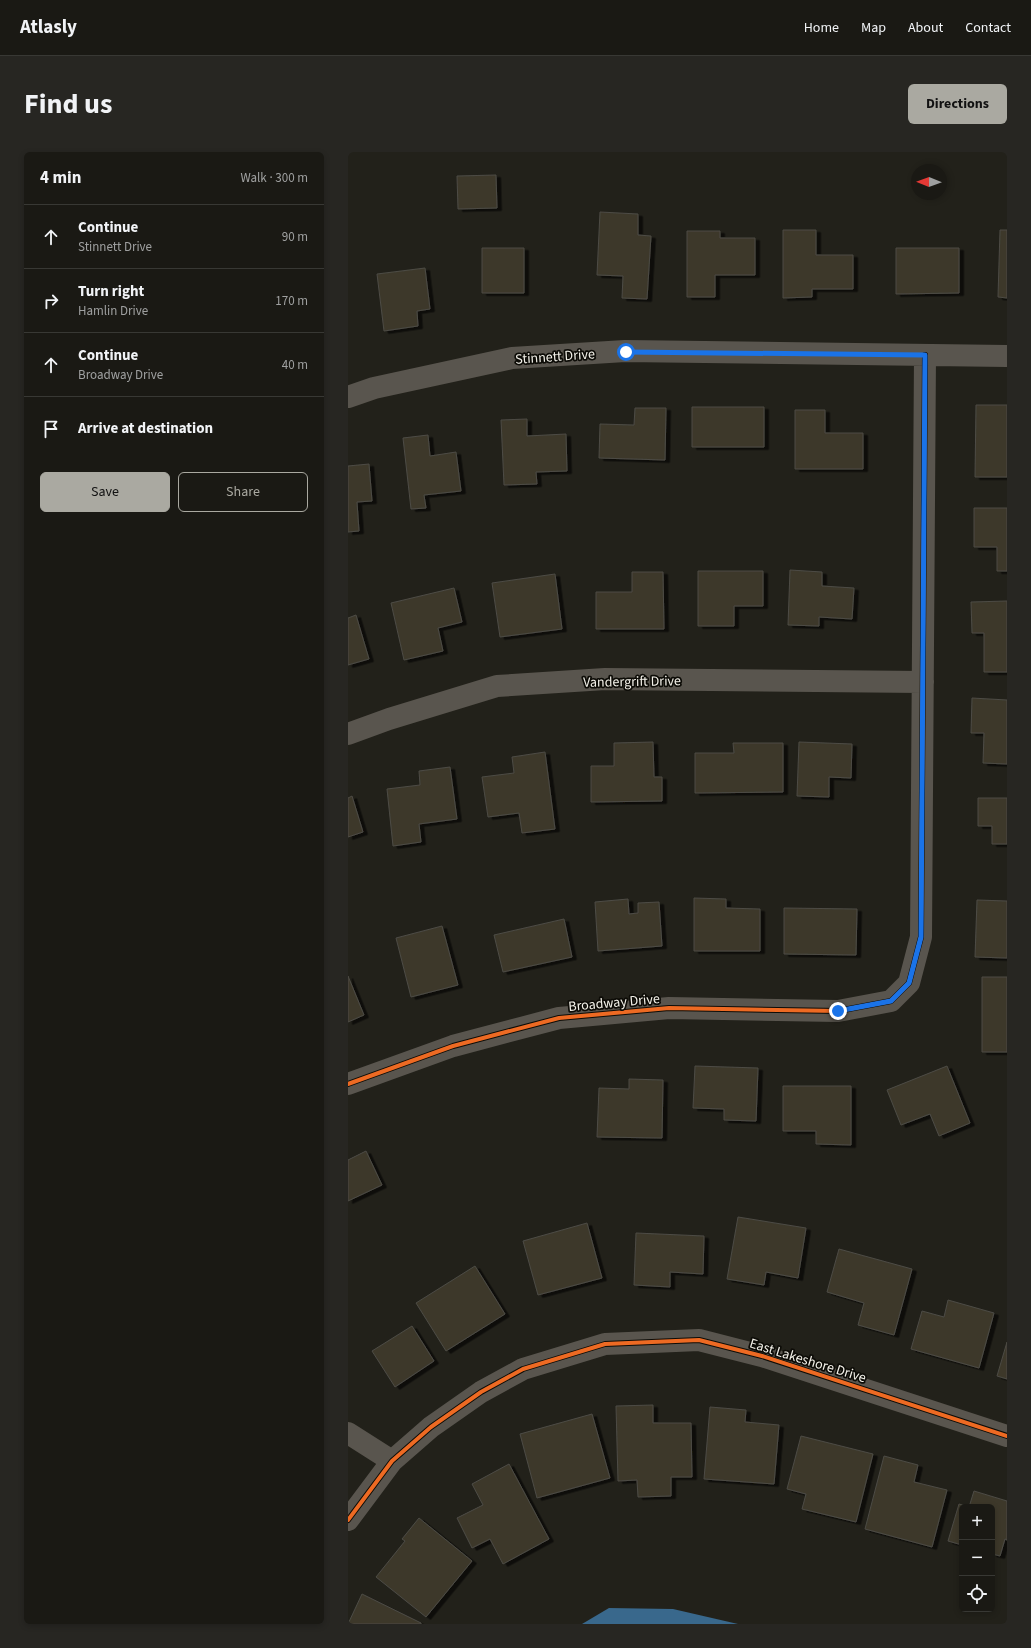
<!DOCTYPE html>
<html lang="en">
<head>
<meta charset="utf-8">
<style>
	body { margin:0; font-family:"Source Sans 3",sans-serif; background:#272622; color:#f1f3f6 }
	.controls { position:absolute; right:12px; bottom:12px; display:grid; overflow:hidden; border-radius:6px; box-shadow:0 2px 6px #0003 }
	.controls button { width:36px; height:36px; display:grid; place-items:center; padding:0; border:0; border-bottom:1px solid #383834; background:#1a1914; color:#f1f3f6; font:20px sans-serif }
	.compass { position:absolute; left:563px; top:12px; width:36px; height:36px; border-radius:50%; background:#1a1914; box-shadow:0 2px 6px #0003; rotate:271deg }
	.stop { position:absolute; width:12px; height:12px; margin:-9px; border:3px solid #1a73e8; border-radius:50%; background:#fff }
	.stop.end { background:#1a73e8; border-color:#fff; box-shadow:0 1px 4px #0008 }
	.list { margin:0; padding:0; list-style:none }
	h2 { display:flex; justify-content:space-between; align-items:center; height:52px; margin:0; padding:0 16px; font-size:17px }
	h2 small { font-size:13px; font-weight:400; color:#9fa0a0 }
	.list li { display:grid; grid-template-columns:26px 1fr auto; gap:12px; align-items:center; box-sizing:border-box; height:64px; padding:0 16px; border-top:1px solid #383834 }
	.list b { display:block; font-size:15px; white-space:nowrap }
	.list p { margin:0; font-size:13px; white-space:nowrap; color:#9fa0a0 }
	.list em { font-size:13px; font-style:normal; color:#9fa0a0 }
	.actions { display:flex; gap:8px; padding:12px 16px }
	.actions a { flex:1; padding:9px 0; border:1px solid #aaa9a1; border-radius:6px; text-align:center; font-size:14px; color:#aaa9a1 }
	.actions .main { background:#aaa9a1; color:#111 }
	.icon { flex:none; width:22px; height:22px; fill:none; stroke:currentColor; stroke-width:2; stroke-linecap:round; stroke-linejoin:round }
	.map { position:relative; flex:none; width:659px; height:1472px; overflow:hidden; border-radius:6px }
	header { display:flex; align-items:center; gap:24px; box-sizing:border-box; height:56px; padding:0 20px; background:#1a1914; border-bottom:1px solid #383834 }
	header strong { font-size:19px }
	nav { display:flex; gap:22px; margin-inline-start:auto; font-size:14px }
	.intro { display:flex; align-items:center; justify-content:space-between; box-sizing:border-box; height:96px; padding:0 24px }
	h1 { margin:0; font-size:28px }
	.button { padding:10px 18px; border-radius:6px; background:#aaa9a1; color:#111; font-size:14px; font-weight:700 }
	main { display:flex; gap:24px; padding:0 24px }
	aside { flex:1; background:#1a1914; border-radius:6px; box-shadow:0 2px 6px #0003 }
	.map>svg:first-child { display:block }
</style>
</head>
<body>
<header>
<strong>Atlasly</strong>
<nav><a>Home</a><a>Map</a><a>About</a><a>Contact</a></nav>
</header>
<div class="intro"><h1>Find us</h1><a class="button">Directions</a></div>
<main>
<aside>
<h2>4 min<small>Walk · 300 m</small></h2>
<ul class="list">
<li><svg class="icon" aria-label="ahead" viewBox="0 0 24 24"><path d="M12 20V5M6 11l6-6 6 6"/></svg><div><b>Continue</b><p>Stinnett Drive</p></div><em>90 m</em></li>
<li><svg class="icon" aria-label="right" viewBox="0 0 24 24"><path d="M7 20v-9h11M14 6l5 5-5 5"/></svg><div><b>Turn right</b><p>Hamlin Drive</p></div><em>170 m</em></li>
<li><svg class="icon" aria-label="ahead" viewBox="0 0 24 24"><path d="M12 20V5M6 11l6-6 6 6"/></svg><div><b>Continue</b><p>Broadway Drive</p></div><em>40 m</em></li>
<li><svg class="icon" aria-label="arrive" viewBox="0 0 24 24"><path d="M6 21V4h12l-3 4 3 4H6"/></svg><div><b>Arrive at destination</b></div></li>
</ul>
<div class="actions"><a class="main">Save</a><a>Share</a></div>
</aside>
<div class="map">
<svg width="659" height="1472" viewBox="0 0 659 1472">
	<defs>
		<filter id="shadow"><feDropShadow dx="4.5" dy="2.5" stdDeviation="0" flood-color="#0009"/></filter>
	</defs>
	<rect width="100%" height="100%" fill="#22211a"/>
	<!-- water -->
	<path fill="#39688c" d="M 261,1456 L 325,1457 L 390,1472 L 234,1472 Z"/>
	<!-- building -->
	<path fill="#3c392c" stroke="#4d4b45" filter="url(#shadow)" d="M 148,23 L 149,56 L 110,57 L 109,24 Z
		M 252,60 L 290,62 L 290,83 L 303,84 L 299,147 L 274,146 L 275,124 L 249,123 Z
		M 435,78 L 468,78 L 468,103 L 505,103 L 505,137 L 464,137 L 464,145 L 435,146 Z
		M 652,78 L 659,78 L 659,146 L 650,145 Z
		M 339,79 L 372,79 L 372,86 L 407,86 L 407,123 L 367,123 L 367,145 L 339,145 Z
		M 134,96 L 176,96 L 176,141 L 134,141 Z
		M 548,96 L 611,96 L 611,141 L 548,142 Z
		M 77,116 L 82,157 L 69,159 L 70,174 L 36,179 L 29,122 Z
		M 628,253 L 659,253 L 659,325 L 627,325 Z
		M 344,255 L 416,255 L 416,295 L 344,295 Z
		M 287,256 L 318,256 L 317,308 L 251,306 L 252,272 L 286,273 Z
		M 447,258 L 477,258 L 477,281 L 515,281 L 515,317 L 447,317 Z
		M 179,267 L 179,284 L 218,282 L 219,319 L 188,320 L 189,332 L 156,333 L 153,268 Z
		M 80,283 L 82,304 L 108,300 L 113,339 L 76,343 L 78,356 L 63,357 L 55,286 Z
		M 21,312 L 24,349 L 9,350 L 11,379 L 0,380 L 0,314 Z
		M 626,356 L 659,356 L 659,419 L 649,419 L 649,395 L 626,395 Z
		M 442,418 L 474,420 L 474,434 L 506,436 L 504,467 L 471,465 L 471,474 L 440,473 Z
		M 350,419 L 415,419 L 415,454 L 386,454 L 386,474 L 350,474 Z
		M 284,420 L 315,420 L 316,477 L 248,477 L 248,440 L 284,440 Z
		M 207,422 L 214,477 L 152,485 L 144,431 Z
		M 106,436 L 114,470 L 90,476 L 95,499 L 56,508 L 43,451 Z
		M 659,449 L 659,520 L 636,520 L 636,481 L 624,481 L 623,450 Z
		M 8,463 L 21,507 L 0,513 L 0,466 Z
		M 624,546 L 659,548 L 659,612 L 635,611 L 636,581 L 623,581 Z
		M 305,590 L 306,625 L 314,625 L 314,649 L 243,650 L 243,614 L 266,614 L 266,591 Z
		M 451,590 L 504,592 L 503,626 L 481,625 L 481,645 L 449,644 Z
		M 385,591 L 435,591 L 435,640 L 347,641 L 347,601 L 386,601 Z
		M 197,600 L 207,677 L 174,681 L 171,661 L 140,665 L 134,625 L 166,621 L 164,605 Z
		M 102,615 L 109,667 L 71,672 L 73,690 L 45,694 L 39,637 L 72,633 L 71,619 Z
		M 4,644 L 15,680 L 0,685 L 0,646 Z
		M 630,646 L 659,646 L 659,692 L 644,692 L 644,674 L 630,674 Z
		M 346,746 L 378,747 L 378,756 L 412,757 L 412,799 L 346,799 Z
		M 280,747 L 281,762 L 290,761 L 290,751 L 311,750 L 314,794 L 250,799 L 247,750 Z
		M 629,748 L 659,749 L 659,806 L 627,805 Z
		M 436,756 L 509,757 L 508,803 L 436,802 Z
		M 216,767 L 224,805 L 155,820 L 146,783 Z
		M 94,774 L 110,833 L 63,845 L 48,786 Z
		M 0,824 L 16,863 L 0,870 Z
		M 634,825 L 659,825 L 659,900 L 634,900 Z
		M 347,914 L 410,916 L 408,969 L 376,968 L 376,957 L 345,956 Z
		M 599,914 L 622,971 L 591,984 L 582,962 L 553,973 L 539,938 Z
		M 281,927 L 315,928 L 314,986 L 249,985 L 251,936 L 281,937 Z
		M 435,934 L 503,934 L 503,993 L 468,992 L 468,979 L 435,979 Z
		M 18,999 L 34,1033 L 0,1049 L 0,1008 Z
		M 390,1065 L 458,1076 L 450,1126 L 418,1120 L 416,1133 L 379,1127 Z
		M 239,1071 L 254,1126 L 190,1143 L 175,1089 Z
		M 288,1081 L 356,1084 L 355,1122 L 322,1120 L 322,1135 L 286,1133 Z
		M 491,1097 L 564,1117 L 546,1183 L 510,1173 L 516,1151 L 479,1140 Z
		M 127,1114 L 157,1162 L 98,1199 L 68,1151 Z
		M 600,1148 L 646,1161 L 631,1216 L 563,1197 L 574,1159 L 596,1165 Z
		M 64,1174 L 86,1209 L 47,1235 L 24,1199 Z
		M 659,1190 L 659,1227 L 649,1224 Z
		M 305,1253 L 305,1271 L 343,1271 L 344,1325 L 323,1325 L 323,1344 L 290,1345 L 289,1328 L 270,1329 L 268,1254 Z
		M 362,1255 L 398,1258 L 397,1270 L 431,1273 L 426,1332 L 356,1327 Z
		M 244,1262 L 262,1326 L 189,1346 L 172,1282 Z
		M 453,1284 L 525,1302 L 508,1370 L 454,1357 L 458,1342 L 439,1337 Z
		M 536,1304 L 570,1313 L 566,1330 L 599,1338 L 584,1395 L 517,1377 Z
		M 161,1312 L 201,1387 L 155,1412 L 142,1387 L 124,1396 L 109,1366 L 135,1353 L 124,1332 Z
		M 626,1339 L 659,1349 L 659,1388 L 657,1387 L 652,1404 L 644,1402 L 644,1355 L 621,1355 Z
		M 611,1352 L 621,1355 L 614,1355 L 614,1393 L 600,1389 Z
		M 71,1366 L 124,1409 L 78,1465 L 28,1425 L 57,1389 L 54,1387 Z
		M 14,1442 L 73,1471 L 73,1472 L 0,1472 Z"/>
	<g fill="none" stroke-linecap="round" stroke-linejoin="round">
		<!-- minor -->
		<path stroke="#59554e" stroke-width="22" d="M 0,245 L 26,236 L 164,206 L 277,199 L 659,204
			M 0,582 L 41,567 L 149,534 L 257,527 L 575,530
			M 0,932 L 105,894 L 211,866 L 321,856 L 490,859 L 543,849 L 561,831 L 573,785 L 577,203
			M 0,1281 L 44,1309
			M 0,1368 L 44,1309 L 83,1275 L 133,1240 L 175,1217 L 257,1192 L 351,1188 L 414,1204 L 659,1284"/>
		<defs>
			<path id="cycleway" d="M 0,932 L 105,894 L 211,866 L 321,856 L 490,859 L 543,849 L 561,831 L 573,785 L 577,203
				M 0,1368 L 44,1309 L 83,1275 L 133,1240 L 175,1217 L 257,1192 L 351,1188 L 414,1204 L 659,1284"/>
		</defs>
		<!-- cycleway casing -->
		<use href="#cycleway" stroke="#0d0c07" stroke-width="6"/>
		<!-- cycleway -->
		<use href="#cycleway" stroke="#ed6a23" stroke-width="4"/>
	</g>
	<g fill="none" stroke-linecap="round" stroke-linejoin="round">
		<!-- route -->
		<path stroke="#1a73e8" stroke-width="5" d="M 278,200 L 577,203 L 573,785 L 561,831 L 543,849 L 490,859"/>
	</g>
	<g text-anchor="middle" stroke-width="3.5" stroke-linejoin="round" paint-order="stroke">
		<!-- street labels -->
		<g font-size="14" fill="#f4f2ea" stroke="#0d0c07">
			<text transform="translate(207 204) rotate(-4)" y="5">Stinnett Drive</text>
			<text transform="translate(284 529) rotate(-1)" y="5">Vandergrift Drive</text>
			<text transform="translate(266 850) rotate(-5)" y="5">Broadway Drive</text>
			<text transform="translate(460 1208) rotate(17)" y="5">East Lakeshore Drive</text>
		</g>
	</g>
</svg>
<div class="controls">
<button>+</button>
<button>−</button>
<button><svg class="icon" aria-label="locate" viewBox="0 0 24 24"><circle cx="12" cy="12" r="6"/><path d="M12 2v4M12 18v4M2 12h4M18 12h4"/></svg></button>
</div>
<svg class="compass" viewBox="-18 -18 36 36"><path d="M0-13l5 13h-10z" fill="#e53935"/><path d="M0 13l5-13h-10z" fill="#9fa0a0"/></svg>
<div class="stop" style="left:278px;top:200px"></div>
<div class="stop end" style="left:490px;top:859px"></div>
</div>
</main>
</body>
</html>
